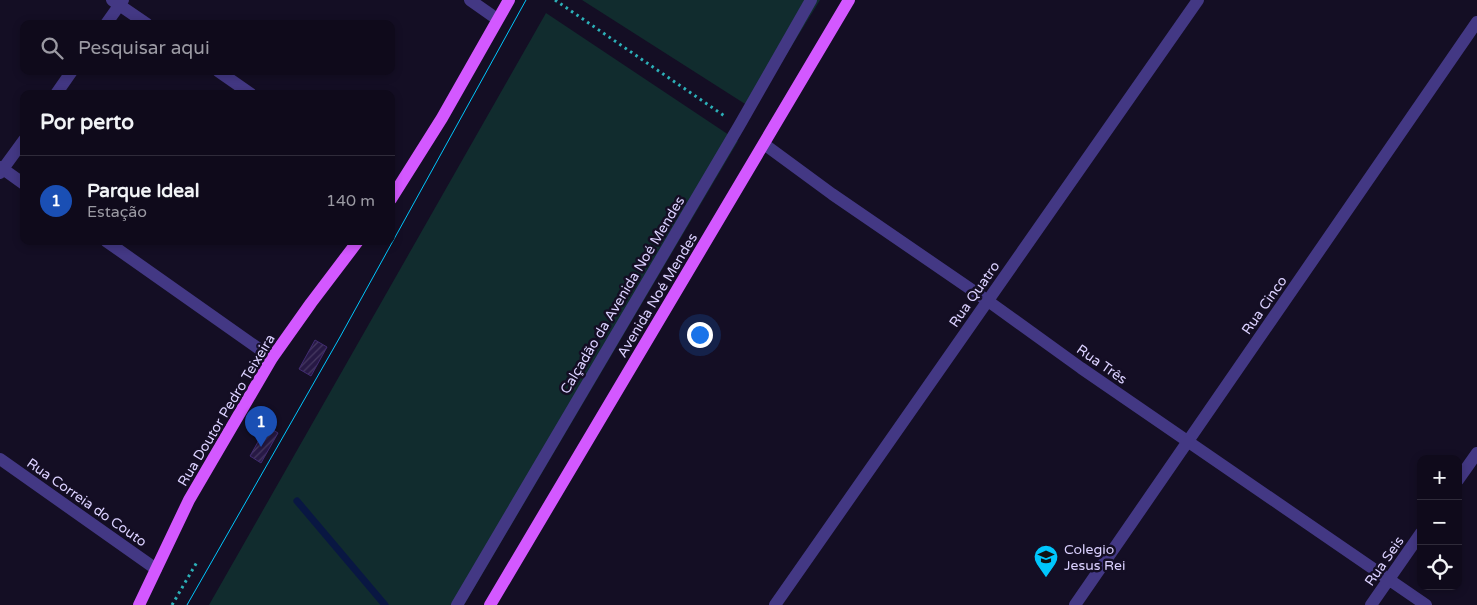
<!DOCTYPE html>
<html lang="pt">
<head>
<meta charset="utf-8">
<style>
	body { margin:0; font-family:"Varela Round",sans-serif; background:#181324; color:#f1f3f6 }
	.controls { position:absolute; right:15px; bottom:15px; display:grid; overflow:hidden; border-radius:10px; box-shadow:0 2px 8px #0003 }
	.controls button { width:45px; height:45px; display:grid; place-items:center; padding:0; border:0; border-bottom:1px solid #2f2b3a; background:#0f0a1b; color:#f1f3f6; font:25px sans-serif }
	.you { position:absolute; left:699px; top:334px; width:18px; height:18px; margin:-12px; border:4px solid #fff; border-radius:50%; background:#1a73e8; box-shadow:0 0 0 8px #1a73e833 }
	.badge { display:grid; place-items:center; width:32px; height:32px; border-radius:50%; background:#00c6fc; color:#fff; font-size:16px; font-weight:700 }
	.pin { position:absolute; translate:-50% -41px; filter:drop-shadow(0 1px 2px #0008) }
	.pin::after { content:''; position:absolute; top:26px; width:18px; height:15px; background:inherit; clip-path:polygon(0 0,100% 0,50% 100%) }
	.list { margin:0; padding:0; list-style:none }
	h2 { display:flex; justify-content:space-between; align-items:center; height:65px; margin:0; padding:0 20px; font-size:21px }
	h2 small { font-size:16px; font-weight:400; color:#9b9aa3 }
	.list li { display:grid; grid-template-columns:32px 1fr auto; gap:15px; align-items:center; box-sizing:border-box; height:90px; padding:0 20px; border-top:1px solid #2f2b3a }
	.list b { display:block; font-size:19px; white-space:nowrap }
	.list p { margin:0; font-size:16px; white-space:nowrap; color:#9b9aa3 }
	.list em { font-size:16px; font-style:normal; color:#9b9aa3 }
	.icon { flex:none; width:28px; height:28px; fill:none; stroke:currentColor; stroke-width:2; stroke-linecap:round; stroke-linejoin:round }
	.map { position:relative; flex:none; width:1477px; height:605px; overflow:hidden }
	.search { position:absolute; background:#0f0a1b; box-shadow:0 2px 8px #0003; left:20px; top:20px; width:375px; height:55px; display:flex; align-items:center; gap:12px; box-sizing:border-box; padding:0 18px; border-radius:10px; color:#9b9aa3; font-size:19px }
	.panel { position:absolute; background:#0f0a1b; box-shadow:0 2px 8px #0003; left:20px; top:90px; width:375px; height:155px; border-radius:10px }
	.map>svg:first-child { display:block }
</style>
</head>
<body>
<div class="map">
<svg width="1477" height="605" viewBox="0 0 1477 605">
	<defs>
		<pattern id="building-hatch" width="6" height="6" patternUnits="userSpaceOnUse" patternTransform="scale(1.25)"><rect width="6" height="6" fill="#271945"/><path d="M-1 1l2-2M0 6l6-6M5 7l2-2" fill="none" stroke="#463961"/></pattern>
	</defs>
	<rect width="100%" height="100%" fill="#140e24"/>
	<!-- garden -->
	<path fill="#112c2e" d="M 582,0 L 820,0 L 753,109 Z
		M 546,13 L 738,141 L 464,605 L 209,605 Z"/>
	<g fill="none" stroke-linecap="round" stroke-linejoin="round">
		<!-- stream -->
		<path stroke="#091742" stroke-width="7" d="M 297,501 L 385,605"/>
	</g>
	<!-- building -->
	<path fill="url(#building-hatch)" stroke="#412b72" d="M 315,340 L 327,347 L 311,376 L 299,369 Z
		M 267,426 L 278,433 L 261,463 L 250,456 Z"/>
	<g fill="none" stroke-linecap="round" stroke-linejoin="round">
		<!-- path -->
		<path stroke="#2cb0b8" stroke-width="3" stroke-dasharray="2.5 4" stroke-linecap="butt" d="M 555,0 L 726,117
			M 172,605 L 197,562"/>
		<!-- minor -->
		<path stroke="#433884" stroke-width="12" d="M 112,0 L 147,24
			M 470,0 L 497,19
			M 106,24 L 123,0
			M 218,71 L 251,94
			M 56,94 L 72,71
			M 764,144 L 832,194 L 988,301 L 1081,368 L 1426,605
			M 0,167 L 24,184
			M 0,173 L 24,140
			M 106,241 L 272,358
			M 0,459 L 156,569
			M 1458,480 L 1477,453
			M 457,605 L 739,126 L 811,0
			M 775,605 L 1198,0
			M 1075,605 L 1477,22
			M 1371,605 L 1421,533"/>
		<!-- major -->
		<path stroke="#d358ff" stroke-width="12" d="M 391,199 L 442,118 L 509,0
			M 139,605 L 189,500 L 272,358 L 311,303 L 358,241
			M 490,605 L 849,0"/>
		<!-- tram -->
		<path stroke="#00c6fc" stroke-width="1" d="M 187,605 L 340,337 L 526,0"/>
	</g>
	<!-- icons -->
	<defs>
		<symbol id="school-pin" viewBox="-11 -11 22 30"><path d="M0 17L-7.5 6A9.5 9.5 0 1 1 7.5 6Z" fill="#00c6fc" stroke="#140e24"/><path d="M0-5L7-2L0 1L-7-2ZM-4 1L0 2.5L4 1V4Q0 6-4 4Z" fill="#111"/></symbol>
	</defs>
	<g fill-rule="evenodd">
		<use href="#school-pin" x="1032" y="543" width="28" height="38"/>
	</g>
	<g text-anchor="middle" stroke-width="5" stroke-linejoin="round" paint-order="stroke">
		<!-- street labels -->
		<g font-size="14" fill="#dbd1ff" stroke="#140e24">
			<text transform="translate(974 294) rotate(-55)" y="5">Rua Quatro</text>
			<text transform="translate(622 295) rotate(-59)" y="5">Calçadão da Avenida Noé Mendes</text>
			<text transform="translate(657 295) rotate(-59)" y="5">Avenida Noé Mendes</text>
			<text transform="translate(1264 305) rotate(-55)" y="5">Rua Cinco</text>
			<text transform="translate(1102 364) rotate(35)" y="5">Rua Três</text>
			<text transform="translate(226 410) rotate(-59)" y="5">Rua Doutor Pedro Teixeira</text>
			<text transform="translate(87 502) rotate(35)" y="5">Rua Correia do Couto</text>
			<text transform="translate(1384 561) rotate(-55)" y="5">Rua Seis</text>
		</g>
		<!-- poi labels -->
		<g font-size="14" fill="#dbd1ff" stroke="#140e24" text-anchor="start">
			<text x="1064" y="554">Colegio<tspan x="1064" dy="16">Jesus Rei</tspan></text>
		</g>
	</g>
</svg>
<div class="controls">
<button>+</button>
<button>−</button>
<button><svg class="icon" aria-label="locate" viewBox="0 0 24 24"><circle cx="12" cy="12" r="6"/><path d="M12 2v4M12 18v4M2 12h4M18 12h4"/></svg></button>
</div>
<div class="you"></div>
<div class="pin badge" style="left:261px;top:447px;background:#1a4fb4">1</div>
<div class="search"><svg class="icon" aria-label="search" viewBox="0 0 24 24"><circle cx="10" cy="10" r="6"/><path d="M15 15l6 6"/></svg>Pesquisar aqui</div>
<section class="panel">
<h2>Por perto<small></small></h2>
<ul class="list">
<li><span class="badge" style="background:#1a4fb4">1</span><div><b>Parque Ideal</b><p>Estação</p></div><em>140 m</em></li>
</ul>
</section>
</div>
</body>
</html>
